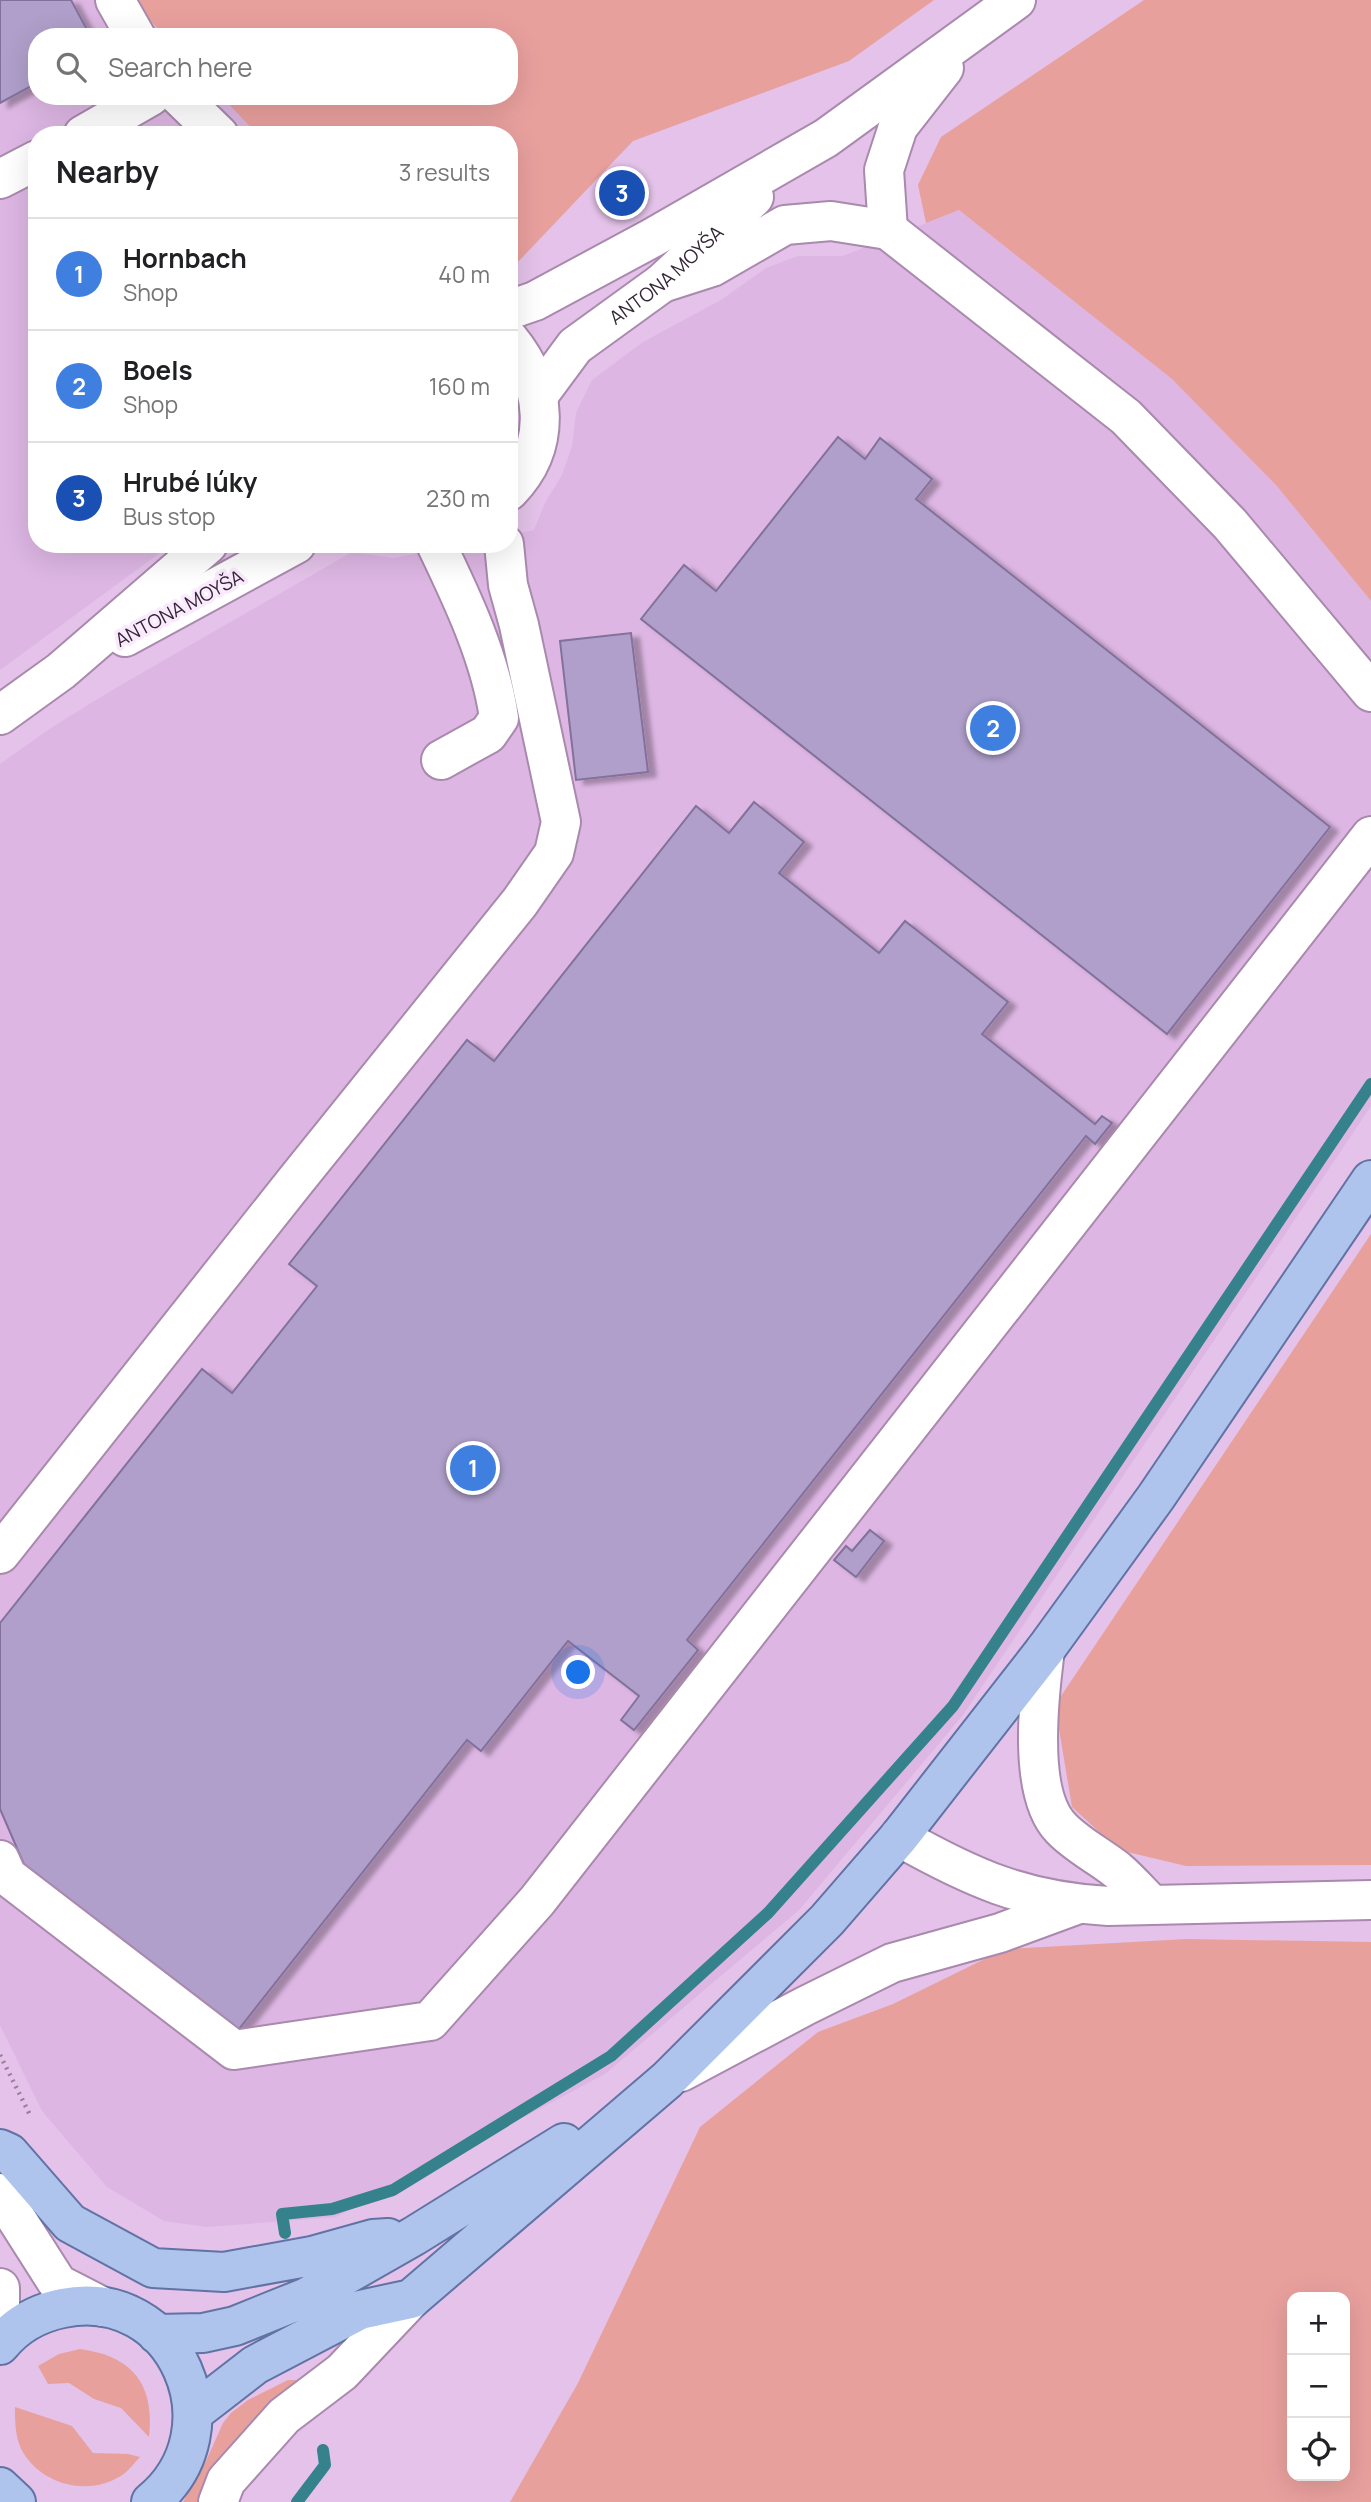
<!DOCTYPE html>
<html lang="en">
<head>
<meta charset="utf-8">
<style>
	body { margin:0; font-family:Manrope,sans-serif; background:#f6f6f6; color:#202124 }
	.controls { position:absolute; right:21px; bottom:21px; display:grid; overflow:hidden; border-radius:14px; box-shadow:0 7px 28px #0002 }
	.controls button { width:63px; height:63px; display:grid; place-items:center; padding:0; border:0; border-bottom:2px solid #e0e0e0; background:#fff; color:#202124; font:35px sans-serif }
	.you { position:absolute; left:579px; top:1673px; width:24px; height:24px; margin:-18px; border:5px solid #fff; border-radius:50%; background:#1a73e8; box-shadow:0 0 0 10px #1a73e833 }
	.badge { display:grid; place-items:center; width:46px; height:46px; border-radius:50%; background:#ea580c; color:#fff; font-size:23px; font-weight:700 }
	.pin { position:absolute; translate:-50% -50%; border:4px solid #fff; box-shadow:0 2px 7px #0006 }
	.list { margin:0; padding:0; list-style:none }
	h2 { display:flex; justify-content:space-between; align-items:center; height:91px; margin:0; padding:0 28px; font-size:30px }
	h2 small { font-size:23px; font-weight:400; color:#757577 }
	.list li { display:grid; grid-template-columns:46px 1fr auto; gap:21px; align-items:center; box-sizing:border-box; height:112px; padding:0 28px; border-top:2px solid #e0e0e0 }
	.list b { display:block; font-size:26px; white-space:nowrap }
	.list p { margin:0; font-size:23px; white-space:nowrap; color:#757577 }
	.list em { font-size:23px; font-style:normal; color:#757577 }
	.icon { flex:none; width:38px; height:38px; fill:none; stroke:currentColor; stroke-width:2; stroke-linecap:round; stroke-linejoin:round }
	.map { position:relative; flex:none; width:1371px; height:2502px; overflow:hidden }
	.search { position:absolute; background:#fff; box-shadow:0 7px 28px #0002; left:28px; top:28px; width:490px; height:77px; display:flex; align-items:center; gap:18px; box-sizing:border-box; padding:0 24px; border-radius:28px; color:#757577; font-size:26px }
	.panel { position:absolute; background:#fff; box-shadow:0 7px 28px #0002; left:28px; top:126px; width:490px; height:427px; border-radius:28px }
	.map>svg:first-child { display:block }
</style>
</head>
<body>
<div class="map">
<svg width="1371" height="2502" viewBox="0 0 1371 2502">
	<defs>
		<filter id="shadow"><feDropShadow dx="8" dy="4.5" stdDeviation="2" flood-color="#0004"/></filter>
	</defs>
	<rect width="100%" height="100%" fill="#e4c2e9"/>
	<!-- built -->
	<path fill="#ddb6e3" d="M 0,0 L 139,0 L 149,19 L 166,37 L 37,37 L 37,96 L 221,96 L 258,135 L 37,135 L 37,544 L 172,544 L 0,670 Z
		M 959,210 L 1172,379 L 1276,485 L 1371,601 L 1371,1106 L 963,1715 L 799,1910 L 605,2074 L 336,2217 L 207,2227 L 164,2221 L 107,2187 L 42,2111 L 0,2025 L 0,764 L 51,728 L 109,692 L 352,552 L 394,558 L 463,544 L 509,544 L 509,535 L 534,530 L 545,503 L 562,475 L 572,446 L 576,413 L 592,380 L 643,342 L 721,300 L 766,268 L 798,256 L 843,256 Z"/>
	<!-- green -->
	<path fill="#e8a09d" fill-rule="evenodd" d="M 139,0 L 934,0 L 849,61 L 633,141 L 516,264 L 509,264 L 509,135 L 258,135 L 221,96 L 509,96 L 509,37 L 166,37 L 149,19 Z
		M 1144,0 L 1371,0 L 1371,601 L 1276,485 L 1172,379 L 959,210 L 926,223 L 918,185 L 941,137 Z
		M 1371,1234 L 1371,1865 L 1186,1866 L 1119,1850 L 1072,1807 L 1055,1705 Z
		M 1187,1939 L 1371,1942 L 1371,2502 L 510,2502 L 578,2383 L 700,2127 L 818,2032 L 893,2004 L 1005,1949 ZM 1292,2297 L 1345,2297 L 1345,2476 L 1292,2476 Z
		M 80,2349 C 133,2356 155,2385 149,2437 L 121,2408 L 94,2399 L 69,2383 L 48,2384 L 38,2366 L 59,2354 Z
		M 288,2380 L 303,2380 L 202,2502 L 183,2502 L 206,2461 L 223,2423 L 231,2413 L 248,2400 Z
		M 15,2407 L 72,2426 L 93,2453 L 128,2454 L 140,2457 C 135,2462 130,2469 125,2473 C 93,2497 45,2487 24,2454 C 15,2440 15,2423 15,2407 Z"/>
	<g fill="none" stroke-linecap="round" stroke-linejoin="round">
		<!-- stream -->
		<path stroke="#35828c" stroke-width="12" d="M 285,2233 L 282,2214 L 332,2209 L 393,2190 L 611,2056 L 768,1913 L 953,1706 L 1371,1084
			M 297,2502 L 325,2465 L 323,2450"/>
	</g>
	<!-- building -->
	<path fill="#af9fca" stroke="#82729b" stroke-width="2" filter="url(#shadow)" d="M 0,0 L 71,0 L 91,37 L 37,37 L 37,83 L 0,103 Z
		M 838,437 L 865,459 L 880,438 L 932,479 L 916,499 L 1330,827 L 1167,1034 L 641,619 L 684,565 L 716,591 Z
		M 631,633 L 648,772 L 576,780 L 560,641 Z
		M 754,802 L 804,842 L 779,873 L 879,953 L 905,921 L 1008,1002 L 982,1034 L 1095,1124 L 1102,1116 L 1112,1123 L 1095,1144 L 1086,1136 L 687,1640 L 698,1650 L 634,1730 L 621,1720 L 639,1696 L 568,1641 L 481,1751 L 467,1740 L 235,2034 L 26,1869 L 0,1809 L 0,1623 L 202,1369 L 232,1393 L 317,1286 L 289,1264 L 467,1040 L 494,1061 L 696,806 L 729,833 Z
		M 870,1530 L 884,1541 L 856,1577 L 834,1560 L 846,1546 L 852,1551 Z"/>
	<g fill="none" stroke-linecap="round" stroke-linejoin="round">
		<defs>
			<g id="minor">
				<path d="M 115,0 L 136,37"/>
				<path d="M 179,96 L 219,135"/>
				<path d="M 83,135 L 151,96"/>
				<path d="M 0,179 L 37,160"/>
				<path d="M 888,230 L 884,170 L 898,127 L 944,68"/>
				<path d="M 662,283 L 712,267 L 785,225 L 831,221 L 888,230 L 1126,417 L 1230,524 L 1371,692"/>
				<path d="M 509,310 L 535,301 L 652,238 L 826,138 L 1016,0"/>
				<path d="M 509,339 C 547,385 553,446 509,491"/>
				<path id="s1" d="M 538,396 L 575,346 L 662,283 L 754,197"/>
				<path d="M 436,544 C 462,598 491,659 499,718 L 488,734 L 441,760"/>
				<path d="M 125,637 L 296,544"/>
				<path d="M 0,715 L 61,671 L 208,544"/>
				<path d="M 0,1554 L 293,1184 L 520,902 L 554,853 L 561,822 L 519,625 L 508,585 L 504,544"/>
				<path d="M 1045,1650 C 1039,1695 1027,1793 1061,1828 C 1077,1845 1098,1855 1117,1870 C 1129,1880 1140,1893 1151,1904"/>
				<path d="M 899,1837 C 972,1878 1023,1901 1108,1906 L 1371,1900"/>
				<path d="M 0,1860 L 7,1876 L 234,2050 L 430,2021 L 537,1901 L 1371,836"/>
				<path d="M 681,2072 L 805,2006 L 892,1963 L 1000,1933 L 1076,1905"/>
				<path d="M 0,2193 L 58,2284 L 103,2307"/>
				<path d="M 0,2288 L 0,2305"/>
				<path d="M 218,2502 L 226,2481 L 284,2416 L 342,2372 L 411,2299"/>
			</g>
			<path id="major" d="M 0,2149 L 9,2153 L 70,2223 L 153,2268 L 224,2272 L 312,2256 L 373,2239 L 388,2238
				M 157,2334 L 203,2333 L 235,2326 L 307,2297 L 414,2236 L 564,2143
				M 0,2345 C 16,2325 38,2313 63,2308 C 176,2285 239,2430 151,2502
				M 193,2413 L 255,2365 L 360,2310 L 411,2299 L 667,2080 L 827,1920 L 899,1837 L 1045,1650 L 1156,1497 L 1371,1180
				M 0,2487 L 16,2502"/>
		</defs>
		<!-- minor casing -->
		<use href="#minor" stroke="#a989ad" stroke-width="42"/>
		<!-- major casing -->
		<use href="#major" stroke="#6073a4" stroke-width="42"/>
		<!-- path -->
		<path stroke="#997f9c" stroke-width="4.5" stroke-dasharray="2 5" stroke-linecap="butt" d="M 0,2055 L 31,2117"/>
		<!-- minor -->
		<use href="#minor" stroke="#fff" stroke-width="38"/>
		<!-- major -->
		<use href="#major" stroke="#afc4ec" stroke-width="38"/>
	</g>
	<g text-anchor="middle" stroke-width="7" stroke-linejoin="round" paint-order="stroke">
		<!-- street labels -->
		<g font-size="19" fill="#332635" stroke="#fbeafe">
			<text dy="7" stroke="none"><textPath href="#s1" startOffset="178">ANTONA MOYŠA</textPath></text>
			<text transform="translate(179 608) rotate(-28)" y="7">ANTONA MOYŠA</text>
		</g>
	</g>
</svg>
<div class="controls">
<button>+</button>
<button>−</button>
<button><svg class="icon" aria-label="locate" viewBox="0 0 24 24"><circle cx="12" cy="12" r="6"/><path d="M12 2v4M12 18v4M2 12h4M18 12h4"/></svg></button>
</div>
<div class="you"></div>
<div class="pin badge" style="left:473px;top:1468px;background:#3f7fe0">1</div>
<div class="pin badge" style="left:993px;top:728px;background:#3f7fe0">2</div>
<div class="pin badge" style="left:622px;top:193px;background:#1a4fb4">3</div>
<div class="search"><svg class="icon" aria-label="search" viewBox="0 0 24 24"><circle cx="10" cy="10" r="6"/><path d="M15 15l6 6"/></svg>Search here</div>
<section class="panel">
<h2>Nearby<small>3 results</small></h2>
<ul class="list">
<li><span class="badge" style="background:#3f7fe0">1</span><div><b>Hornbach</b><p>Shop</p></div><em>40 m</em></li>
<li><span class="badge" style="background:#3f7fe0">2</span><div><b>Boels</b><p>Shop</p></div><em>160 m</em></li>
<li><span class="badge" style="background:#1a4fb4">3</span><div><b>Hrubé lúky</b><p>Bus stop</p></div><em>230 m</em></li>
</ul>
</section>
</div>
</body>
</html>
